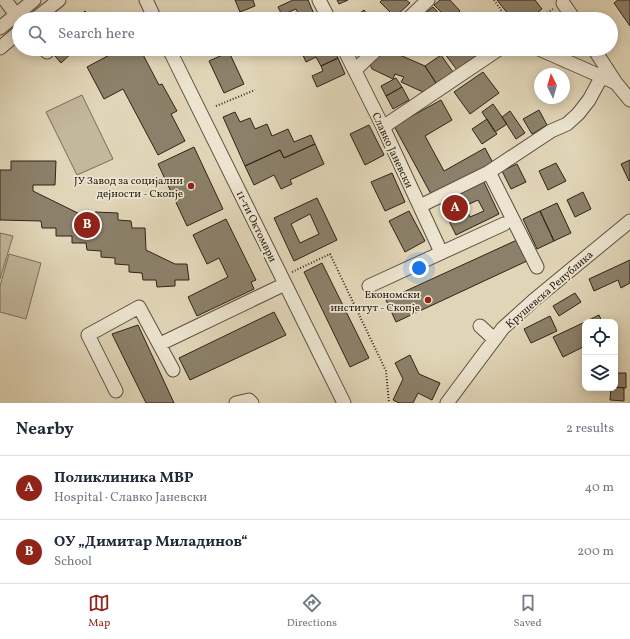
<!DOCTYPE html>
<html lang="en">
<head>
<meta charset="utf-8">
<style>
	body { margin:0; font-family:Vollkorn,serif; background:#f2f2f3; color:#1f2937 }
	.controls { position:absolute; right:12px; bottom:12px; display:grid; overflow:hidden; border-radius:8px; box-shadow:0 2px 10px #0003 }
	.controls button { width:36px; height:36px; display:grid; place-items:center; padding:0; border:0; border-bottom:1px solid #e0e1e3; background:#fff; color:#1f2937; font:20px sans-serif }
	.compass { position:absolute; left:534px; top:68px; width:36px; height:36px; border-radius:50%; background:#fff; box-shadow:0 2px 10px #0003; rotate:355deg }
	.you { position:absolute; left:419px; top:268px; width:14px; height:14px; margin:-10px; border:3px solid #fff; border-radius:50%; background:#1a73e8; box-shadow:0 0 0 6px #1a73e833 }
	.badge { display:grid; place-items:center; width:26px; height:26px; border-radius:50%; background:#8f2418; color:#fff; font-size:13px; font-weight:700 }
	.pin { position:absolute; translate:-50% -50%; border:2px solid #fff; box-shadow:0 1px 4px #0006 }
	.list { margin:0; padding:0; list-style:none }
	h2 { display:flex; justify-content:space-between; align-items:center; height:52px; margin:0; padding:0 16px; font-size:17px }
	h2 small { font-size:13px; font-weight:400; color:#747a83 }
	.list li { display:grid; grid-template-columns:26px 1fr auto; gap:12px; align-items:center; box-sizing:border-box; height:64px; padding:0 16px; border-top:1px solid #e0e1e3 }
	.list b { display:block; font-size:15px; white-space:nowrap }
	.list p { margin:0; font-size:13px; white-space:nowrap; color:#747a83 }
	.list em { font-size:13px; font-style:normal; color:#747a83 }
	.icon { flex:none; width:22px; height:22px; fill:none; stroke:currentColor; stroke-width:2; stroke-linecap:round; stroke-linejoin:round }
	.map { position:relative; flex:none; width:630px; height:403px; overflow:hidden }
	.search { position:absolute; background:#fff; box-shadow:0 2px 10px #0003; left:12px; right:12px; top:12px; height:44px; display:flex; align-items:center; gap:10px; box-sizing:border-box; padding:0 14px; border-radius:22px; color:#747a83; font-size:15px }
	.sheet { height:180px; background:#fff }
	nav { display:flex; justify-content:space-around; align-items:center; box-sizing:border-box; height:56px; border-top:1px solid #e0e1e3; background:#fff; font-size:11px; color:#747a83 }
	nav a { display:grid; justify-items:center; gap:2px }
	nav .on { color:#8f2418 }
	.map>svg:first-child { display:block }
</style>
</head>
<body>
<div class="map">
<svg width="630" height="403" viewBox="0 0 630 403">
	<rect width="100%" height="100%" fill="#e1d5b7"/>
	<filter id="stains"><feTurbulence type="fractalNoise" baseFrequency=".005" numOctaves="4"/><feColorMatrix values="0 0 0 0 .2 0 0 0 0 .09 0 0 0 0 .02 0 0 0 .5 -.17"/></filter>
	<radialGradient id="worn" r=".72"><stop offset=".6" stop-color="#630" stop-opacity="0"/><stop offset="1" stop-color="#630" stop-opacity=".3"/></radialGradient>
	<!-- green -->
	<path fill="#c3b79c" stroke="#796e59" d="M 82,95 L 113,159 L 77,175 L 46,112 Z
		M 0,233 L 13,236 L 0,279 Z
		M 9,254 L 41,263 L 26,319 L 0,312 L 0,286 Z"/>
	<!-- building -->
	<path fill="#8c806a" stroke="#2f2416" fill-rule="evenodd" d="M 235,0 L 253,0 L 255,6 L 240,12 Z
		M 293,0 L 308,0 L 314,14 L 301,19 L 296,9 L 282,15 L 278,7 Z
		M 337,0 L 348,0 L 339,4 Z
		M 382,0 L 406,0 L 410,3 L 395,17 L 380,2 Z
		M 440,0 L 450,0 L 460,11 L 455,15 L 452,12 L 446,17 L 434,5 Z
		M 497,0 L 535,0 L 542,9 L 529,19 L 516,19 L 510,12 L 508,14 Z
		M 618,0 L 630,0 L 630,26 L 614,3 Z
		M 433,7 L 444,19 L 419,19 Z
		M 364,10 L 371,19 L 352,19 Z
		M 85,11 L 93,19 L 76,19 Z
		M 314,14 L 317,19 L 303,19 Z
		M 49,49 L 76,49 L 61,63 Z
		M 113,49 L 140,49 L 159,85 L 162,84 L 177,111 L 171,114 L 185,141 L 158,155 L 123,89 L 104,99 L 87,67 L 115,52 Z
		M 310,49 L 333,49 L 338,58 L 321,66 L 316,57 L 306,62 L 302,53 Z
		M 383,49 L 386,49 L 425,66 L 436,83 L 423,92 L 401,82 L 404,77 L 395,74 L 393,79 L 372,69 L 369,62 Z
		M 410,49 L 422,49 L 416,55 Z
		M 451,49 L 477,49 L 480,53 L 457,70 L 445,54 Z
		M 229,52 L 244,84 L 224,93 L 209,61 Z
		M 441,55 L 453,72 L 436,83 L 425,66 Z
		M 338,58 L 345,74 L 317,87 L 312,76 L 323,71 L 321,66 Z
		M 483,72 L 499,93 L 470,114 L 454,92 Z
		M 396,78 L 402,87 L 386,96 L 381,86 Z
		M 402,87 L 409,100 L 393,109 L 386,96 Z
		M 441,100 L 452,120 L 425,136 L 444,171 L 485,148 L 493,163 L 432,196 L 394,126 Z
		M 493,104 L 507,124 L 495,132 L 482,112 Z
		M 539,110 L 547,125 L 532,134 L 523,119 Z
		M 510,111 L 525,133 L 516,139 L 502,117 Z
		M 235,112 L 240,122 L 250,118 L 255,129 L 267,124 L 272,136 L 288,129 L 294,142 L 311,135 L 315,144 L 284,158 L 280,150 L 245,166 L 223,117 Z
		M 487,119 L 497,134 L 482,144 L 472,129 Z
		M 369,125 L 384,155 L 365,165 L 350,134 Z
		M 315,144 L 324,164 L 290,180 L 292,184 L 281,189 L 274,175 L 254,185 L 245,166 L 280,150 L 284,158 Z
		M 194,147 L 223,209 L 187,226 L 158,164 Z
		M 630,160 L 630,180 L 629,181 L 621,164 Z
		M 11,161 L 56,161 L 55,185 L 33,185 L 33,191 L 96,222 L 95,212 L 118,213 L 118,220 L 131,221 L 132,228 L 145,228 L 146,250 L 175,264 L 187,264 L 189,280 L 175,280 L 175,286 L 157,287 L 156,280 L 143,280 L 142,273 L 129,272 L 129,265 L 115,264 L 115,258 L 101,257 L 101,251 L 87,250 L 86,243 L 72,243 L 72,236 L 56,236 L 56,228 L 42,228 L 41,221 L 0,220 L 0,170 L 11,170 Z
		M 556,163 L 566,181 L 548,190 L 539,171 Z
		M 517,164 L 526,182 L 511,189 L 502,171 Z
		M 392,173 L 405,202 L 385,211 L 371,182 Z
		M 482,178 L 499,214 L 456,235 L 438,199 ZM 478,200 L 484,211 L 470,217 L 465,206 Z
		M 583,192 L 591,209 L 575,217 L 567,200 Z
		M 317,198 L 337,240 L 294,261 L 274,218 ZM 310,214 L 319,234 L 300,243 L 291,224 Z
		M 557,203 L 571,233 L 554,241 L 540,211 Z
		M 409,211 L 425,241 L 405,252 L 389,221 Z
		M 540,211 L 554,241 L 537,249 L 523,219 Z
		M 226,219 L 256,280 L 251,282 L 254,289 L 197,316 L 188,297 L 228,277 L 219,258 L 207,264 L 193,235 Z
		M 517,240 L 527,261 L 396,322 L 386,300 Z
		M 630,260 L 630,283 L 621,288 L 618,280 L 594,291 L 589,279 Z
		M 322,263 L 369,358 L 350,367 L 304,272 Z
		M 575,293 L 581,302 L 559,316 L 553,306 Z
		M 274,312 L 286,335 L 190,380 L 179,358 Z
		M 599,315 L 602,322 L 585,322 Z
		M 550,316 L 557,331 L 531,343 L 524,329 Z
		M 585,322 L 585,346 L 563,357 L 553,337 Z
		M 138,325 L 174,403 L 146,403 L 112,334 Z
		M 410,355 L 419,374 L 440,383 L 432,400 L 418,393 L 413,403 L 399,403 L 393,400 L 403,379 L 395,363 Z
		M 615,373 L 626,373 L 626,388 L 615,387 Z
		M 615,387 L 624,388 L 624,401 L 610,400 L 611,388 Z"/>
	<g fill="none" stroke-linecap="round" stroke-linejoin="round">
		<defs>
			<path id="minor" d="M 5,0 L 16,15
				M 146,0 L 155,19
				M 319,0 L 329,19
				M 563,3 L 574,19
				M 35,19 L 59,0
				M 408,19 L 428,0
				M 0,28 L 34,0
				M 0,48 L 19,32
				M 44,49 L 47,52
				M 169,49 L 344,403
				M 344,49 L 383,127 L 441,252
				M 539,49 L 616,83
				M 594,49 L 616,83 L 630,100
				M 355,70 L 377,49
				M 383,127 L 499,49
				M 420,206 L 489,172
				M 537,267 L 489,172 L 551,131 L 567,124 L 578,114 L 589,100 L 602,76
				M 369,286 L 504,224
				M 480,326 L 494,339
				M 160,344 L 285,284
				M 116,391 L 88,335 L 139,307 L 173,370
				M 236,403 L 249,400 L 252,403
				M 447,403 L 503,328 L 534,300 L 630,221"/>
		</defs>
		<!-- minor casing -->
		<use href="#minor" stroke="#5c503e" stroke-width="15"/>
		<!-- path -->
		<path stroke="#2f2416" stroke-width="2" stroke-dasharray="1 2" stroke-linecap="butt" d="M 494,0 L 507,19
			M 537,19 L 553,9
			M 216,106 L 255,90
			M 292,272 L 330,254 L 386,371 L 389,403"/>
		<!-- minor -->
		<use href="#minor" stroke="#ece4d0" stroke-width="13"/>
	</g>
	<!-- markers -->
	<g fill="#8f2418" stroke="#ece4d0" stroke-width="1.5">
		<circle cx="191" cy="186" r="4"/>
		<circle cx="428" cy="300" r="4"/>
	</g>
	<g text-anchor="middle" stroke-width="3.5" stroke-linejoin="round" paint-order="stroke">
		<!-- street labels -->
		<g font-size="11" fill="#2f2416" stroke="#ece4d0">
			<text transform="translate(393 150) rotate(65)" y="4">Славко Јаневски</text>
			<text transform="translate(257 226) rotate(64)" y="4">11-ти Октомври</text>
			<text transform="translate(549 289) rotate(-41)" y="4">Крушевска Република</text>
		</g>
		<!-- poi labels -->
		<g font-size="11" fill="#2f2416" stroke="#ece4d0" text-anchor="end">
			<text x="183" y="184">ЈУ Завод за социјални<tspan x="183" dy="13">дејности - Скопје</tspan></text>
			<text x="420" y="298">Економски<tspan x="420" dy="13">институт - Скопје</tspan></text>
		</g>
	</g>
	<rect width="100%" height="100%" filter="url(#stains)"/>
	<rect width="100%" height="100%" fill="url(#worn)"/>
</svg>
<div class="controls">
<button><svg class="icon" aria-label="locate" viewBox="0 0 24 24"><circle cx="12" cy="12" r="6"/><path d="M12 2v4M12 18v4M2 12h4M18 12h4"/></svg></button>
<button><svg class="icon" aria-label="layers" viewBox="0 0 24 24"><path d="M12 4l9 5-9 5-9-5zM3 14l9 5 9-5"/></svg></button>
</div>
<svg class="compass" viewBox="-18 -18 36 36"><path d="M0-13l5 13h-10z" fill="#e53935"/><path d="M0 13l5-13h-10z" fill="#747a83"/></svg>
<div class="you"></div>
<div class="pin badge" style="left:455px;top:208px">A</div>
<div class="pin badge" style="left:87px;top:225px">B</div>
<div class="search"><svg class="icon" aria-label="search" viewBox="0 0 24 24"><circle cx="10" cy="10" r="6"/><path d="M15 15l6 6"/></svg>Search here</div>
</div>
<section class="sheet">
<h2>Nearby<small>2 results</small></h2>
<ul class="list">
<li><span class="badge">A</span><div><b>Поликлиника МВР</b><p>Hospital · Славко Јаневски</p></div><em>40 m</em></li>
<li><span class="badge">B</span><div><b>ОУ „Димитар Миладинов“</b><p>School</p></div><em>200 m</em></li>
</ul>
</section>
<nav>
<a class="on"><svg class="icon" aria-label="map" viewBox="0 0 24 24"><path d="M3 6l6-2 6 2 6-2v14l-6 2-6-2-6 2zM9 4v14M15 6v14"/></svg>Map</a>
<a><svg class="icon" aria-label="directions" viewBox="0 0 24 24"><path d="M12 3l9 9-9 9-9-9zM9 14v-3h6M13 9l2 2-2 2"/></svg>Directions</a>
<a><svg class="icon" aria-label="saved" viewBox="0 0 24 24"><path d="M7 4h10v16l-5-4-5 4z"/></svg>Saved</a>
</nav>
</body>
</html>
